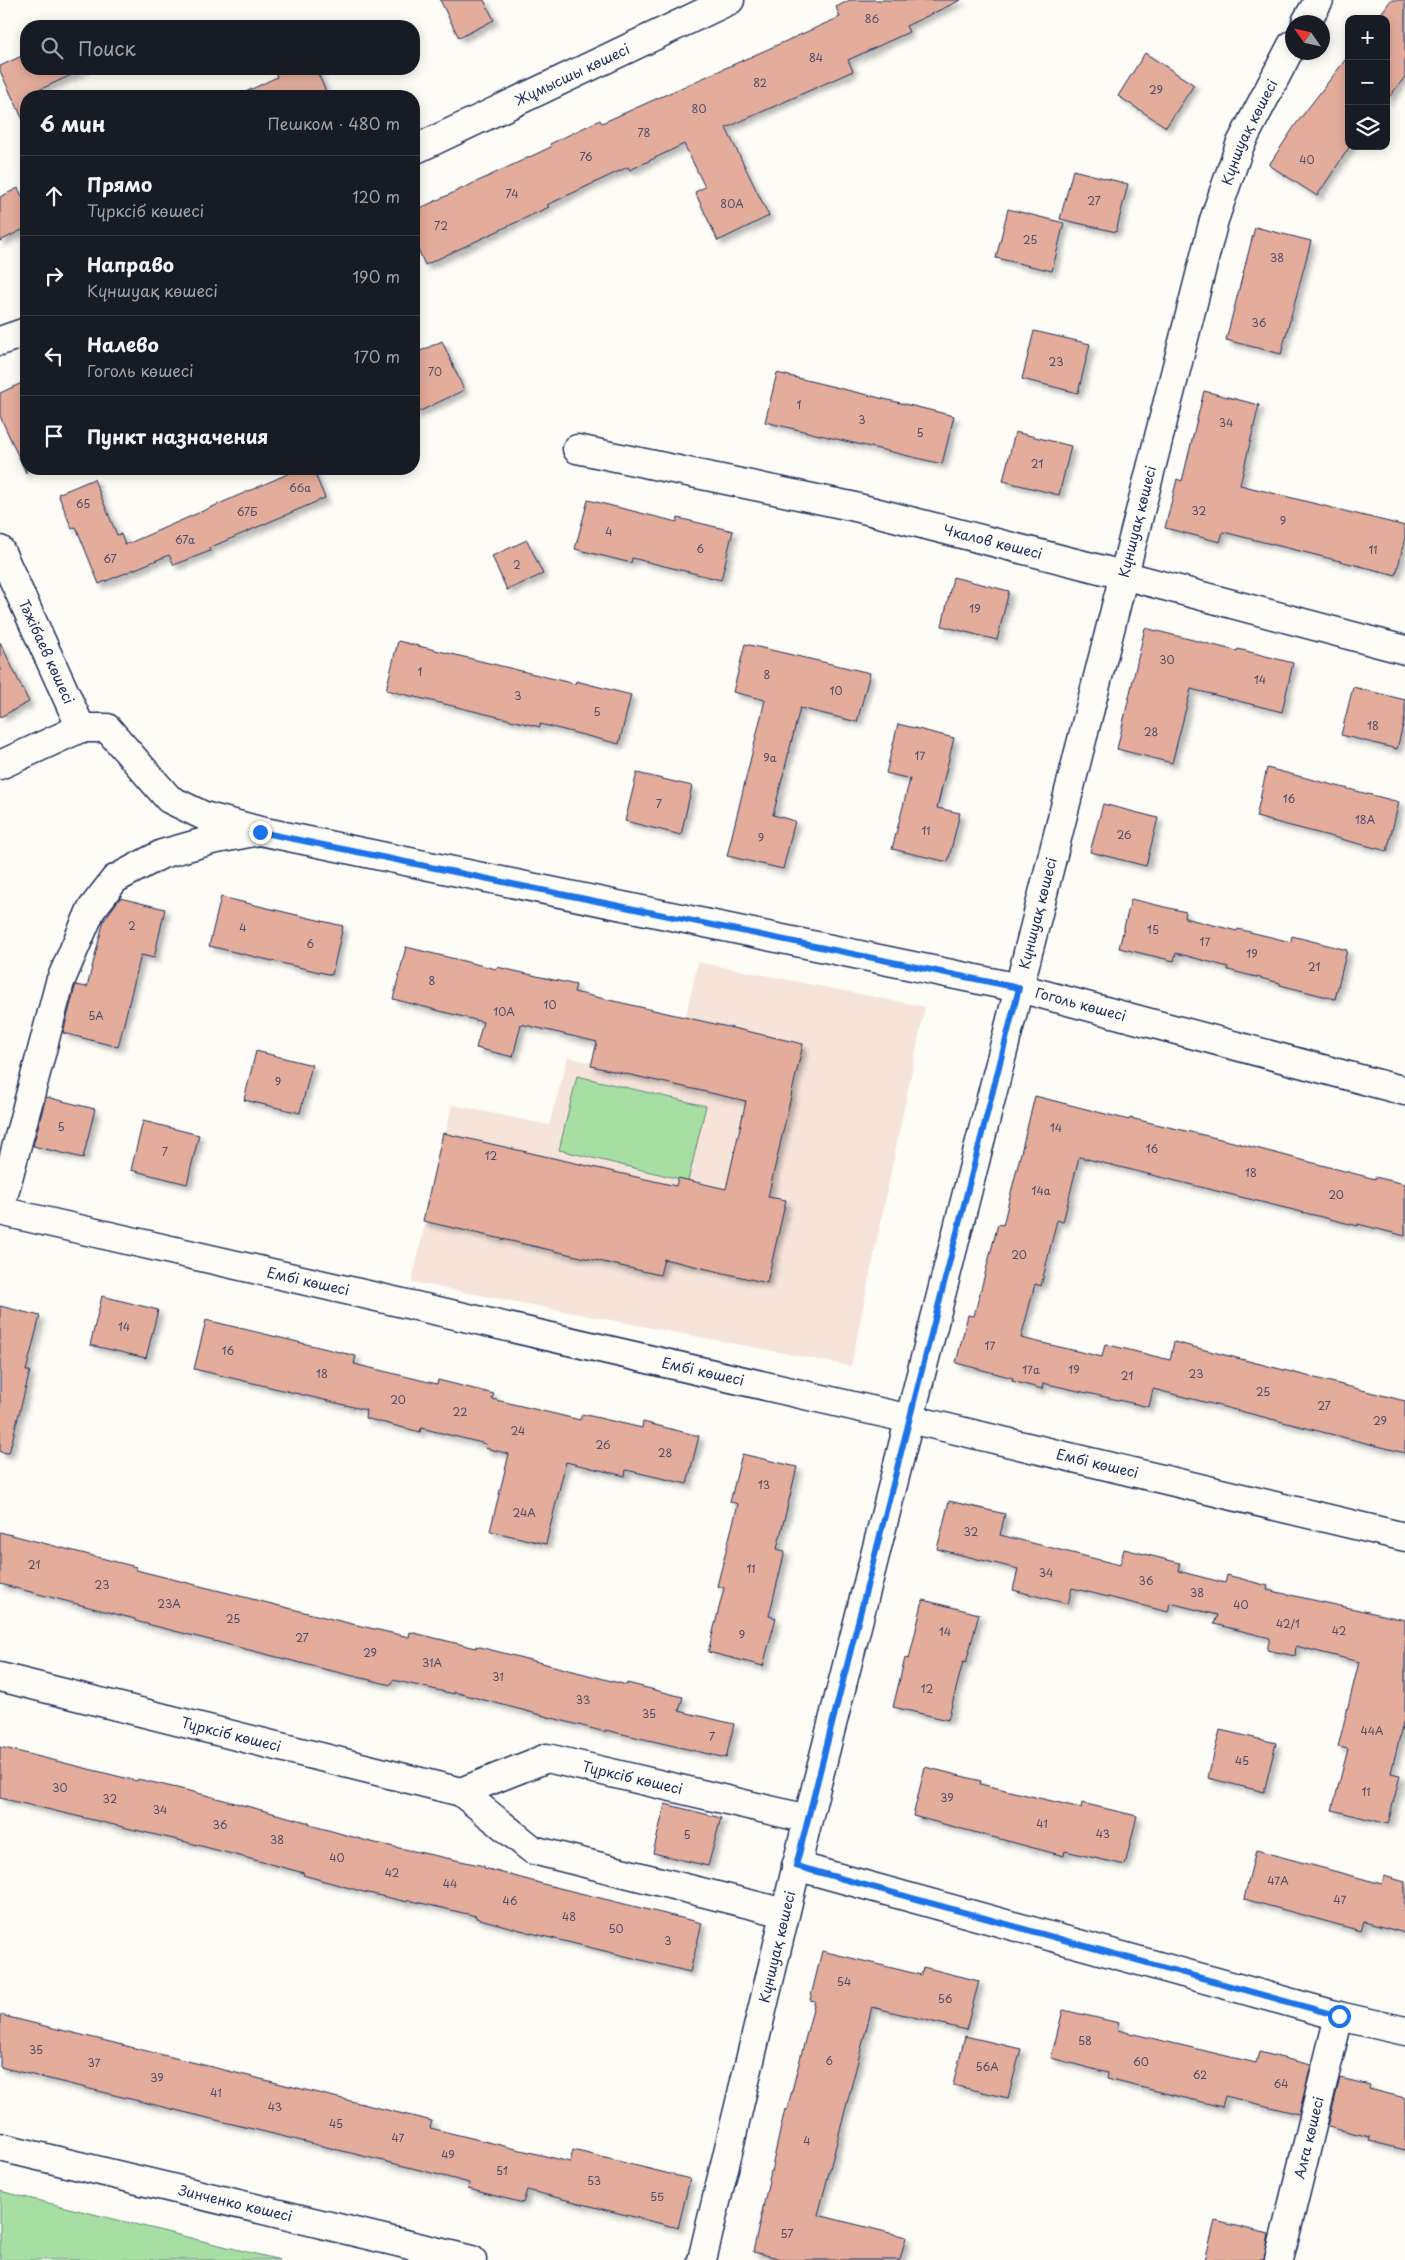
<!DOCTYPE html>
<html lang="ru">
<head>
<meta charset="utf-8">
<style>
	body { margin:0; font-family:"Playpen Sans",sans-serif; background:#242831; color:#f1f3f6 }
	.controls { position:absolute; right:15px; top:15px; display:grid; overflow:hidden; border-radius:10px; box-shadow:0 2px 12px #0003 }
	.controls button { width:45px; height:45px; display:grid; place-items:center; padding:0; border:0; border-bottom:1px solid #363941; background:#171b24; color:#f1f3f6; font:25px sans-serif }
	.compass { position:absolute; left:1285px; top:15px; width:45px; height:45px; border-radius:50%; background:#171b24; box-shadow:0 2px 12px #0003; rotate:304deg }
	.stop { position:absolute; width:15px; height:15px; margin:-11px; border:4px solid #1a73e8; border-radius:50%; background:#fff }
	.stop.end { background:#1a73e8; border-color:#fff; box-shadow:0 1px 5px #0008 }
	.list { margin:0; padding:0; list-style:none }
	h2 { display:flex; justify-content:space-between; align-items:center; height:65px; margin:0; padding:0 20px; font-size:21px }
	h2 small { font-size:16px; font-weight:400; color:#9ea1a6 }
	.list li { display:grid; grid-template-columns:32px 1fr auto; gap:15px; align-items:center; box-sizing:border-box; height:80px; padding:0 20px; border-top:1px solid #363941 }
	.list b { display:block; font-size:19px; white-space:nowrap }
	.list p { margin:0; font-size:16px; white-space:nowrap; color:#9ea1a6 }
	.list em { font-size:16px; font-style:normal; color:#9ea1a6 }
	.icon { flex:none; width:28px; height:28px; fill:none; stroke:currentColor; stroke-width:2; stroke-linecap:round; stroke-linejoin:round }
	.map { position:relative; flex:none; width:1405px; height:2260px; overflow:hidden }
	.search { position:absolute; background:#171b24; box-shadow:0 2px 12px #0003; left:20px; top:20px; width:400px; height:55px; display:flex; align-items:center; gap:12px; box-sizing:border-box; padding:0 18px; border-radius:20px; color:#9ea1a6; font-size:19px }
	.panel { position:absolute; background:#171b24; box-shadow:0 2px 12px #0003; left:20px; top:90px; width:400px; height:385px; border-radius:20px }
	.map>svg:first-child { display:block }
</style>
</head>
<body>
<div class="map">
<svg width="1405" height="2260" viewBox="0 0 1405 2260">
	<defs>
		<filter id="shadow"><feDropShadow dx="4.5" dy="4.5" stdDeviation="2.5" flood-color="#0004"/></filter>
	</defs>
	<rect width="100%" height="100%" fill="#fdfcf7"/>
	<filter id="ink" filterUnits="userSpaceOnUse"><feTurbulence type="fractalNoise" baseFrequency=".02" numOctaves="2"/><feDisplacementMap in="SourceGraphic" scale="10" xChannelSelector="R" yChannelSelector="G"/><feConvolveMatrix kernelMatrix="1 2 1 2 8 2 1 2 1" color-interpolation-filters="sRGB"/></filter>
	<g filter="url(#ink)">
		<!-- built -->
		<path fill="#f6e4db" d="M 698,962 L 925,1007 L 851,1366 L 412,1282 L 452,1105 L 549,1125 L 568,1057 L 671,1081 Z"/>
		<!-- green -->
		<path fill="#a7dea1" stroke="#618680" d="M 577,1076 L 706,1106 L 688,1181 L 559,1150 Z
			M 0,2191 L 280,2260 L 3,2260 L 0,2259 Z"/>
		<!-- building -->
		<path fill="#e4ac9b" stroke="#1b2f5e" filter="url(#shadow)" d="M 440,0 L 484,0 L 494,20 L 459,38 Z
			M 850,0 L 961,0 L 906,26 L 909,32 L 848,60 L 853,71 L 726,128 L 769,216 L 718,241 L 695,192 L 705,187 L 684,144 L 630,170 L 628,167 L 547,205 L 549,207 L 425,265 L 414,240 L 414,211 L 551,147 L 550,144 L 600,120 L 602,123 L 840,17 L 836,7 Z
			M 1391,0 L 1405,0 L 1405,77 L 1386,101 L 1386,19 L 1377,19 Z
			M 1145,53 L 1194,85 L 1166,127 L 1118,96 Z
			M 26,54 L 26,69 L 84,69 L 26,96 L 26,126 L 0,71 L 0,66 Z
			M 1349,55 L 1350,146 L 1317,196 L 1269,165 L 1296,124 Z
			M 274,69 L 316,69 L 328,96 L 237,96 L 277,77 Z
			M 1073,170 L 1128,184 L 1116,232 L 1060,219 Z
			M 18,188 L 26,204 L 26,228 L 0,241 L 0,197 Z
			M 1008,209 L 1064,223 L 1052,271 L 996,258 Z
			M 1255,227 L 1311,241 L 1281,354 L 1226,340 Z
			M 1034,331 L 1090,344 L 1078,393 L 1022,379 Z
			M 442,341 L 464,390 L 414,414 L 414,354 Z
			M 777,373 L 954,416 L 942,464 L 765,422 Z
			M 26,381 L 26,473 L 0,416 L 0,393 Z
			M 1204,391 L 1259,405 L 1240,485 L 1405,526 L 1405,538 L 1396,575 L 1223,532 L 1220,542 L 1165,528 L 1177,479 L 1182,481 Z
			M 1015,432 L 1071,446 L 1059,495 L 1003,481 Z
			M 299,469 L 313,469 L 325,498 L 209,548 L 210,551 L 174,565 L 169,555 L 99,584 L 76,527 L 72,529 L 58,494 L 94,479 L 117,535 L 121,534 L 125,545 Z
			M 588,500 L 677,522 L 678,518 L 733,531 L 721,580 L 632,558 L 631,563 L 575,549 Z
			M 527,540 L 543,574 L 507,590 L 492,556 Z
			M 953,577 L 1009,591 L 997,640 L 942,626 Z
			M 1145,628 L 1237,651 L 1238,649 L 1293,663 L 1282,712 L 1191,689 L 1172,763 L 1117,749 Z
			M 398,641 L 575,684 L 576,681 L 631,695 L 619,744 L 540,724 L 540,727 L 386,690 Z
			M 0,642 L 29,702 L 0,717 Z
			M 745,644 L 870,673 L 857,722 L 800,708 L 773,815 L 795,821 L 783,869 L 727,856 L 765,700 L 733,692 Z
			M 1353,687 L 1405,700 L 1405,717 L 1397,749 L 1341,735 Z
			M 898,724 L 954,738 L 937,808 L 960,813 L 948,862 L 892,849 L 910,779 L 886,773 Z
			M 1267,768 L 1399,802 L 1387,851 L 1256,817 Z
			M 637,773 L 692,786 L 681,835 L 625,821 Z
			M 1103,804 L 1158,818 L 1146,866 L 1090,852 Z
			M 221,897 L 343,926 L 332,975 L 209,946 Z
			M 120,898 L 165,909 L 154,958 L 141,955 L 118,1047 L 63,1033 L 75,987 L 76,985 L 87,987 L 104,920 Z
			M 1131,899 L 1186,912 L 1185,918 L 1237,931 L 1238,929 L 1291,942 L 1292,936 L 1347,950 L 1335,999 L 1280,985 L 1280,983 L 1228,970 L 1228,967 L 1176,953 L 1174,961 L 1119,948 Z
			M 406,947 L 496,969 L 497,967 L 576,985 L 574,992 L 803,1044 L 768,1197 L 786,1200 L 767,1283 L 664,1259 L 660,1275 L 423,1221 L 443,1133 L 676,1186 L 678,1178 L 726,1189 L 746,1101 L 591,1066 L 597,1042 L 521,1024 L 513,1057 L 476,1048 L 483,1022 L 393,999 Z
			M 256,1051 L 312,1065 L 300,1113 L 244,1100 Z
			M 1035,1096 L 1129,1120 L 1130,1118 L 1229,1141 L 1375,1179 L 1375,1177 L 1405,1184 L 1405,1236 L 1358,1224 L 1358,1226 L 1079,1157 L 1063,1222 L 1057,1220 L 1041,1286 L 1035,1284 L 1021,1338 L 1102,1357 L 1105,1344 L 1170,1360 L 1174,1342 L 1405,1401 L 1405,1453 L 1153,1389 L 1149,1407 L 1043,1383 L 1042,1389 L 1012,1381 L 1013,1378 L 956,1363 L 968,1315 L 974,1316 L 998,1224 L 1003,1225 Z
			M 46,1097 L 95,1109 L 83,1158 L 33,1146 Z
			M 143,1121 L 199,1135 L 187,1184 L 131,1170 Z
			M 102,1296 L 158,1310 L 146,1358 L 90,1345 Z
			M 0,1306 L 40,1316 L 26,1371 L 30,1371 L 9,1453 L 0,1452 Z
			M 206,1320 L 356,1356 L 354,1364 L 437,1384 L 438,1380 L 494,1394 L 492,1399 L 580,1420 L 582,1414 L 642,1428 L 643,1422 L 699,1436 L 687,1484 L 626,1470 L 625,1476 L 566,1462 L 546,1544 L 490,1531 L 509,1454 L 485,1448 L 486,1444 L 421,1428 L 420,1432 L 365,1418 L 366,1410 L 194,1369 Z
			M 742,1454 L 797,1467 L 777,1549 L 785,1551 L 769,1616 L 776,1618 L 763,1666 L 708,1652 L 724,1588 L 717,1586 L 738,1504 L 730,1502 Z
			M 949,1501 L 1005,1514 L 1000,1535 L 1120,1565 L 1124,1549 L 1180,1563 L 1178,1571 L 1225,1583 L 1227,1575 L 1268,1586 L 1267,1590 L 1405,1620 L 1405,1715 L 1391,1773 L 1400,1775 L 1388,1824 L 1332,1810 L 1348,1749 L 1338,1747 L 1359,1662 L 1296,1646 L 1295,1656 L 1267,1650 L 1270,1638 L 1214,1624 L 1217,1615 L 1170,1603 L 1168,1612 L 1072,1588 L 1068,1604 L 1013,1590 L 1018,1569 L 937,1549 Z
			M 0,1532 L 136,1567 L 136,1570 L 348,1623 L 409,1637 L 410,1632 L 476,1648 L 476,1646 L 627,1685 L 627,1683 L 683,1697 L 679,1711 L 734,1724 L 726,1758 L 605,1730 L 605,1732 L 454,1692 L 454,1694 L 393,1680 L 391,1685 L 324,1669 L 135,1621 L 135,1619 L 0,1584 Z
			M 923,1600 L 979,1614 L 966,1663 L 963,1662 L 948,1720 L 893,1707 L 905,1658 L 909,1659 Z
			M 1220,1730 L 1276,1743 L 1264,1792 L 1208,1778 Z
			M 0,1747 L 137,1781 L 138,1779 L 194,1792 L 310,1823 L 310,1825 L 371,1842 L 484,1866 L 484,1868 L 543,1884 L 702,1923 L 690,1972 L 535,1934 L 476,1918 L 476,1916 L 408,1900 L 407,1902 L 364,1892 L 303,1875 L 304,1873 L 186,1842 L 0,1798 Z
			M 925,1767 L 981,1781 L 980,1784 L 1081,1808 L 1082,1803 L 1137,1816 L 1125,1865 L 1065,1851 L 1064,1856 L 913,1816 Z
			M 665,1804 L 721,1818 L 708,1866 L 653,1853 Z
			M 1256,1850 L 1382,1884 L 1384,1876 L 1405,1882 L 1405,1933 L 1364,1922 L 1361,1931 L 1244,1899 Z
			M 822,1951 L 921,1975 L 923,1967 L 979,1981 L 966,2030 L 872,2007 L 818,2215 L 906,2237 L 900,2260 L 786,2260 L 753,2252 L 785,2109 L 787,2110 L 815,2001 L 810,2000 Z
			M 1063,2010 L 1119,2023 L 1117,2030 L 1256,2063 L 1259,2052 L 1311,2065 L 1299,2114 L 1225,2096 L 1222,2107 L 1107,2079 L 1108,2073 L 1051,2058 Z
			M 0,2015 L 432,2121 L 430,2128 L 570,2162 L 573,2150 L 690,2179 L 678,2228 L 527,2190 L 523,2203 L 468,2189 L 469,2183 L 424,2171 L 0,2067 Z
			M 965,2036 L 1021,2049 L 1008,2098 L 953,2085 Z
			M 1340,2078 L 1370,2085 L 1369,2089 L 1405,2098 L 1405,2150 L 1369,2141 L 1370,2137 L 1328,2127 Z
			M 1215,2221 L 1269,2234 L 1264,2260 L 1205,2260 Z"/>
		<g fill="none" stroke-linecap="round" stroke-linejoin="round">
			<defs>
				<g id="minor">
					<path d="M 1306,22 L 1319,0"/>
					<path id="s1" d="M 414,150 L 730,0"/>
					<path d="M 0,341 L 26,332"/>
					<path id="s2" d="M 577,449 L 851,506 L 1123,575 L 1405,650"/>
					<path id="s3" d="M 0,550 L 81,728"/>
					<path id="s4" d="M 0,765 L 81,728 L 107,728 L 169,799 L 204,816 L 260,831 L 1019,988 L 1405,1091"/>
					<path d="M 0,1209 L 60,982 L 91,910 L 115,879 L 162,854 L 212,840 L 254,832"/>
					<path id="s5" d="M 0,1211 L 910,1419 L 1405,1537"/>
					<path id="s6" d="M 0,1677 L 461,1792 L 533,1850 L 785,1913"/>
					<path id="s7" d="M 461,1792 L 547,1758 L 808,1819"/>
					<path d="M 796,1866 L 1339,2016 L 1405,2031"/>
					<path id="s8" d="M 0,2147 L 472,2260"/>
					<path id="s9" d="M 702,2260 L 808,1819 L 1214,220 L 1240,145 L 1292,45"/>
					<path id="s10" d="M 1279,2260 L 1339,2016"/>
				</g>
			</defs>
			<!-- minor casing -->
			<use href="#minor" stroke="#1b2f5e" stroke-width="31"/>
			<!-- minor -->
			<use href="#minor" stroke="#fdfcf7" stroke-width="28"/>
		</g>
	</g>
	<g fill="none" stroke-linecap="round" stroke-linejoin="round" filter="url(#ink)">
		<!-- route -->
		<path stroke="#1a73e8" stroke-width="6" d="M 260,832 L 1019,988 L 796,1866 L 1339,2016"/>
	</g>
	<g text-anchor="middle" stroke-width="4" stroke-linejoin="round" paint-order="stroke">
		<!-- number labels -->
		<g font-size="11" fill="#4d4e6d">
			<text x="872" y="23">86</text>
			<text x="816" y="62">84</text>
			<text x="760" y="87">82</text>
			<text x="1156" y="94">29</text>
			<text x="699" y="113">80</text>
			<text x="644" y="137">78</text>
			<text x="586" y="161">76</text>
			<text x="1307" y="164">40</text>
			<text x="512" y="198">74</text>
			<text x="1094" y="205">27</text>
			<text x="732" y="208">80А</text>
			<text x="441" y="230">72</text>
			<text x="1030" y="244">25</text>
			<text x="1277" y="262">38</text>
			<text x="1259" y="327">36</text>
			<text x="1056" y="366">23</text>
			<text x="435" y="376">70</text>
			<text x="799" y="409">1</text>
			<text x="862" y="424">3</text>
			<text x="1226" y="427">34</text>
			<text x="920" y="437">5</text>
			<text x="1037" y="468">21</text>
			<text x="300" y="492">66а</text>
			<text x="83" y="508">65</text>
			<text x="1199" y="515">32</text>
			<text x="247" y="516">67Б</text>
			<text x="1283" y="525">9</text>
			<text x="609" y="536">4</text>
			<text x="185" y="544">67а</text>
			<text x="700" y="553">6</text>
			<text x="1373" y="554">11</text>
			<text x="110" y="563">67</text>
			<text x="517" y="569">2</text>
			<text x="975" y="613">19</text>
			<text x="1167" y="664">30</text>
			<text x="420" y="676">1</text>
			<text x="767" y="679">8</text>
			<text x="1260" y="684">14</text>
			<text x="836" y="695">10</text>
			<text x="518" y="700">3</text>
			<text x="597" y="716">5</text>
			<text x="1373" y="730">18</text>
			<text x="1151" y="736">28</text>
			<text x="920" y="760">17</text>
			<text x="770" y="762">9а</text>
			<text x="1289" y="803">16</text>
			<text x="659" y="808">7</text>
			<text x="1365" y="824">18А</text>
			<text x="926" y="835">11</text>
			<text x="1124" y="839">26</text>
			<text x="761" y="842">9</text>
			<text x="132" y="930">2</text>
			<text x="243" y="932">4</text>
			<text x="1153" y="934">15</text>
			<text x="1205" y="946">17</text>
			<text x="310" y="948">6</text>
			<text x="1252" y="958">19</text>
			<text x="1314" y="971">21</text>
			<text x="432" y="985">8</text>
			<text x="550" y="1009">10</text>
			<text x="504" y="1016">10А</text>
			<text x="96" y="1020">5А</text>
			<text x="278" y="1086">9</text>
			<text x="61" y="1131">5</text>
			<text x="1056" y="1132">14</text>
			<text x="1152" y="1153">16</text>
			<text x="165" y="1156">7</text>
			<text x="491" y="1160">12</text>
			<text x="1251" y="1177">18</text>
			<text x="1041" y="1195">14а</text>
			<text x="1336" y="1199">20</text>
			<text x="1019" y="1259">20</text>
			<text x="124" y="1331">14</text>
			<text x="990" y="1350">17</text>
			<text x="228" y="1355">16</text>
			<text x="1031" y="1374">17а</text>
			<text x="1074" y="1374">19</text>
			<text x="322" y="1378">18</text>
			<text x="1196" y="1378">23</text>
			<text x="1127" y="1380">21</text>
			<text x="1263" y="1396">25</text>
			<text x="398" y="1404">20</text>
			<text x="1324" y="1410">27</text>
			<text x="460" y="1416">22</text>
			<text x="1380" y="1425">29</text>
			<text x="518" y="1435">24</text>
			<text x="603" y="1449">26</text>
			<text x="665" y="1457">28</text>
			<text x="764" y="1489">13</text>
			<text x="524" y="1517">24А</text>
			<text x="971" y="1536">32</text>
			<text x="34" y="1569">21</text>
			<text x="751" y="1573">11</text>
			<text x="1046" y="1577">34</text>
			<text x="1146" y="1585">36</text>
			<text x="102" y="1589">23</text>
			<text x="1197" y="1597">38</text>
			<text x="169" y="1608">23А</text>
			<text x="1241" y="1609">40</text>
			<text x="233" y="1623">25</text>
			<text x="1288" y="1628">42/1</text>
			<text x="1339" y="1635">42</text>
			<text x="945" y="1636">14</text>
			<text x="742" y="1639">9</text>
			<text x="302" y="1642">27</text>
			<text x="370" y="1657">29</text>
			<text x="432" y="1667">31А</text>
			<text x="498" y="1681">31</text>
			<text x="927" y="1693">12</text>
			<text x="583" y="1704">33</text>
			<text x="649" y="1718">35</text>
			<text x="1372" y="1735">44А</text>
			<text x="712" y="1741">7</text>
			<text x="1242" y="1765">45</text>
			<text x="60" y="1792">30</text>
			<text x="1366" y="1796">11</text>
			<text x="947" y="1802">39</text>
			<text x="110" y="1803">32</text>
			<text x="160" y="1814">34</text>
			<text x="1042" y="1828">41</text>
			<text x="220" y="1829">36</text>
			<text x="1103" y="1838">43</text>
			<text x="687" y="1839">5</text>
			<text x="277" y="1844">38</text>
			<text x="337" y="1862">40</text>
			<text x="392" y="1877">42</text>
			<text x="1278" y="1885">47А</text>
			<text x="450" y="1888">44</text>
			<text x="1340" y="1904">47</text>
			<text x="510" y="1905">46</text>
			<text x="569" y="1921">48</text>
			<text x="616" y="1933">50</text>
			<text x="668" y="1945">3</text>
			<text x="844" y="1986">54</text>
			<text x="945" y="2003">56</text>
			<text x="1085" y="2045">58</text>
			<text x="36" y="2054">35</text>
			<text x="829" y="2065">6</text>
			<text x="1141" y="2066">60</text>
			<text x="94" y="2067">37</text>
			<text x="987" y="2071">56А</text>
			<text x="1200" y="2079">62</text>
			<text x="157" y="2082">39</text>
			<text x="1281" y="2088">64</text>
			<text x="216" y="2097">41</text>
			<text x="275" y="2111">43</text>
			<text x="336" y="2128">45</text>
			<text x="398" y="2142">47</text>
			<text x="807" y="2145">4</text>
			<text x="448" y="2159">49</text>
			<text x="502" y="2175">51</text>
			<text x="594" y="2185">53</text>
			<text x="657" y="2201">55</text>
			<text x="787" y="2238">57</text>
		</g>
		<!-- street labels -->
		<g font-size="14" fill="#1b2f5e" stroke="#fdfcf7">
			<text dy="5" stroke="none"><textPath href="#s1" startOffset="175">Жұмысшы көшесі</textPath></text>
			<text dy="5" stroke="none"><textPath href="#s9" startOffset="2198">Күншуақ көшесі</textPath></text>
			<text dy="5" stroke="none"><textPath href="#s9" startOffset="1792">Күншуақ көшесі</textPath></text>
			<text dy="5" stroke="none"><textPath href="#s2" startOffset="426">Чкалов көшесі</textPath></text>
			<text dy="5" stroke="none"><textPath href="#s3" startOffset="112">Тәжібаев көшесі</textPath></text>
			<text dy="5" stroke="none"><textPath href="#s9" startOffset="1388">Күншуақ көшесі</textPath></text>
			<text dy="5" stroke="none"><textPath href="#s4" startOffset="1145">Гоголь көшесі</textPath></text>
			<text dy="5" stroke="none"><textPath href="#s5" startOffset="316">Ембі көшесі</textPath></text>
			<text dy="5" stroke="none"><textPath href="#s5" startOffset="721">Ембі көшесі</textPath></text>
			<text dy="5" stroke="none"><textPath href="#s5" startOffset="1126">Ембі көшесі</textPath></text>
			<text dy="5" stroke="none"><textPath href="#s6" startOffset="238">Түрксіб көшесі</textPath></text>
			<text dy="5" stroke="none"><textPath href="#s7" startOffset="180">Түрксіб көшесі</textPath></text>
			<text dy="5" stroke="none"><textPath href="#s9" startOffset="322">Күншуақ көшесі</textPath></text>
			<text dy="5" stroke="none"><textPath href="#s10" startOffset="126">Алға көшесі</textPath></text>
			<text dy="5" stroke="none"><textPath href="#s8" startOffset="242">Зинченко көшесі</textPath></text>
		</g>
	</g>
</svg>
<div class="controls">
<button>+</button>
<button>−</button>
<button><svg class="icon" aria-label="layers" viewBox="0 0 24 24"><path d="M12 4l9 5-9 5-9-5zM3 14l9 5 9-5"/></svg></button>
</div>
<svg class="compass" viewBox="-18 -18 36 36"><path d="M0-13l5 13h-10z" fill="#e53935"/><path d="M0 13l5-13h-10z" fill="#9ea1a6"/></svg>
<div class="stop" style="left:1339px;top:2016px"></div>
<div class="stop end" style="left:260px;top:832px"></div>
<div class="search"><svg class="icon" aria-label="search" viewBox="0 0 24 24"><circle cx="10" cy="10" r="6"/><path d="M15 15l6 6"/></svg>Поиск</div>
<section class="panel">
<h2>6 мин<small>Пешком · 480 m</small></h2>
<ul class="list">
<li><svg class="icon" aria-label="ahead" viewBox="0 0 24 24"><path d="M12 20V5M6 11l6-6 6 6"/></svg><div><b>Прямо</b><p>Түрксіб көшесі</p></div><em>120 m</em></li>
<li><svg class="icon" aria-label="right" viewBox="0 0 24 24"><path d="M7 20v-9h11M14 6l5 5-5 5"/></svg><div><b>Направо</b><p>Күншуақ көшесі</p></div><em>190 m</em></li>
<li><svg class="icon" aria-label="left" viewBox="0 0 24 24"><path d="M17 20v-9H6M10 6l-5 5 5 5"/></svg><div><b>Налево</b><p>Гоголь көшесі</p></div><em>170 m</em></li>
<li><svg class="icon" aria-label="arrive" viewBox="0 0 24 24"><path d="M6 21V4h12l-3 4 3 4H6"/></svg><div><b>Пункт назначения</b></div></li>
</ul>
</section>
</div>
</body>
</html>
